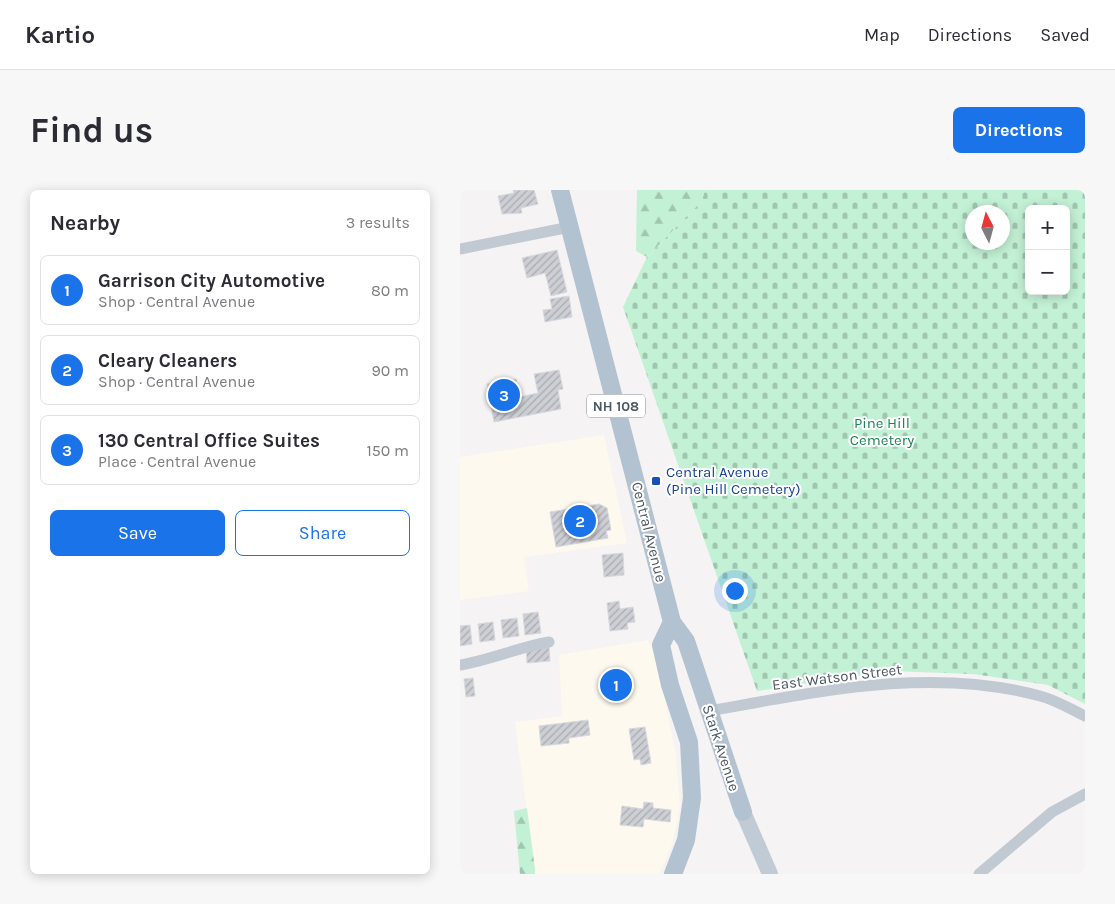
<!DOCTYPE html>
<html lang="en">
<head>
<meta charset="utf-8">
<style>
	body { margin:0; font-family:Karla,sans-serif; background:#f7f7f7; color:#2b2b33 }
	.controls { position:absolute; right:15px; top:15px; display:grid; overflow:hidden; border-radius:8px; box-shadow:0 2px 12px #0003 }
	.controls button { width:45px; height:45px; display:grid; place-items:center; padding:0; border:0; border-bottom:1px solid #e1e1e2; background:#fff; color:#2b2b33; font:25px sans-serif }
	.compass { position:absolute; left:505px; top:15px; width:45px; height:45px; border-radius:50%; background:#fff; box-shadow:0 2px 12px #0003; rotate:354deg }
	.you { position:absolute; left:274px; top:400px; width:18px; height:18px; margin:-12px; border:4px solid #fff; border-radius:50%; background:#1a73e8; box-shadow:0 0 0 8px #1a73e833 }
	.badge { display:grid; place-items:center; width:32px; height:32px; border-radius:50%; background:#1a73e8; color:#fff; font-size:16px; font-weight:700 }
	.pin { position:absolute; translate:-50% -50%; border:2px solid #fff; box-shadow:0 1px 5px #0006 }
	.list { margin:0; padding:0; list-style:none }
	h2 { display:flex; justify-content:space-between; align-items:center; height:65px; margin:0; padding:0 20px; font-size:21px }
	h2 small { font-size:16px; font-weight:400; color:#7c7c81 }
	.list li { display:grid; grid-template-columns:32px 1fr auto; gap:15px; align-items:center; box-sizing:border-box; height:70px; margin:0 10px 10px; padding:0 10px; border:1px solid #e1e1e2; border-radius:8px }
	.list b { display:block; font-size:19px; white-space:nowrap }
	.list p { margin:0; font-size:16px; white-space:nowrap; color:#7c7c81 }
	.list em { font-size:16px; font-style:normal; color:#7c7c81 }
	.actions { display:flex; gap:10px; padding:15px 20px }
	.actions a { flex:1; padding:11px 0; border:1px solid #1a73e8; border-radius:8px; text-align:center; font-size:18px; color:#1a73e8 }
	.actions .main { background:#1a73e8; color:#fff }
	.map { position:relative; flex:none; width:625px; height:684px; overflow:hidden; border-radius:8px }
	header { display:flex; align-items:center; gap:30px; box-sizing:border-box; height:70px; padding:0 25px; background:#fff; border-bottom:1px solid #e1e1e2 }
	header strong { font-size:24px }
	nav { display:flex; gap:28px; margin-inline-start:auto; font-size:18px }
	.intro { display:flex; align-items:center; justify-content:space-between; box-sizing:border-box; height:120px; padding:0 30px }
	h1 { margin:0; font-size:35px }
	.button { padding:12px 22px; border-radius:8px; background:#1a73e8; color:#fff; font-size:18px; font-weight:700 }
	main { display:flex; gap:30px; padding:0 30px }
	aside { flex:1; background:#fff; border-radius:8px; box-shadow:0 2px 12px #0003 }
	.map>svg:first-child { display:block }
</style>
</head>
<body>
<header>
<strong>Kartio</strong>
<nav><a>Map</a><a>Directions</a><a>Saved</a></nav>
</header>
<div class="intro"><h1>Find us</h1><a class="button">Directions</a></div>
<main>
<aside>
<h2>Nearby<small>3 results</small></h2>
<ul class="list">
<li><span class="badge">1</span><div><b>Garrison City Automotive</b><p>Shop · Central Avenue</p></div><em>80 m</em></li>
<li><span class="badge">2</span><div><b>Cleary Cleaners</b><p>Shop · Central Avenue</p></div><em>90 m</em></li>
<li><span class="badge">3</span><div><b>130 Central Office Suites</b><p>Place · Central Avenue</p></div><em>150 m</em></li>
</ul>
<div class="actions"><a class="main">Save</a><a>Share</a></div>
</aside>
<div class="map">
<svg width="625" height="684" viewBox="0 0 625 684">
	<defs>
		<pattern id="forest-firs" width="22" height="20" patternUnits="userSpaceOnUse" patternTransform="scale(1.25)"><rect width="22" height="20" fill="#c3f1d5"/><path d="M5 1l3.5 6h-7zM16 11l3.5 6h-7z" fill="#a0c6b0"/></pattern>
		<pattern id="cemetery-stones" width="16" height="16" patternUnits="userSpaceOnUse" patternTransform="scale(1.25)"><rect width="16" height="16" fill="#c3f1d5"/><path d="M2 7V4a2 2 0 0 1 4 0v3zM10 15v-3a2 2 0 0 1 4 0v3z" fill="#a0c6b0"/></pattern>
		<pattern id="building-hatch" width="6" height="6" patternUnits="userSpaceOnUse" patternTransform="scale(1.25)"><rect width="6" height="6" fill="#cdcfd5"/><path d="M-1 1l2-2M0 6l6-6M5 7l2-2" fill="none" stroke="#a8abb0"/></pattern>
	</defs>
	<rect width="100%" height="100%" fill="#f5f3f3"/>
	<!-- commercial -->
	<path fill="#fdf9ef" d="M 144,245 L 167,353 L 64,367 L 69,401 L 0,410 L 0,267 Z
		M 188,450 L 197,468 L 216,566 L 220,617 L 212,655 L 199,684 L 75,684 L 55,532 L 102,526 L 99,465 Z"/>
	<!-- forest -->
	<path fill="url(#forest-firs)" d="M 177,0 L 245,0 L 242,11 L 187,67 L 176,61 Z
		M 67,618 L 75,679 L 75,684 L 60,684 L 54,621 Z"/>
	<!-- cemetery -->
	<path fill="url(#cemetery-stones)" fill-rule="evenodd" d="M 245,0 L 625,0 L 625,514 L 588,495 L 513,484 L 429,481 L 297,501 L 163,117 L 187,67 L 242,11 ZM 569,19 L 606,19 L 606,101 L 569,101 ZM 512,22 L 542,22 L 542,52 L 512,52 Z"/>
	<!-- building -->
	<path fill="url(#building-hatch)" stroke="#d7d9de" d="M 53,0 L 74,0 L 78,14 L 61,18 L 62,23 L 42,24 L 38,6 L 54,3 Z
		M 97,60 L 107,102 L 91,106 L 85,83 L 67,88 L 62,68 Z
		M 109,106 L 112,127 L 85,132 L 83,120 L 92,119 L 90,109 Z
		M 99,180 L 103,199 L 98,200 L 101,219 L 34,232 L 27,194 L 56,189 L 60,207 L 78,203 L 74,184 Z
		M 139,314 L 147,318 L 151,340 L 146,341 L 148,348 L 96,357 L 90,322 Z
		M 163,363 L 164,385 L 144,387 L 142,365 Z
		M 159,411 L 160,419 L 173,417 L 175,432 L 167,433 L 168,439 L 150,441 L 147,413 Z
		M 78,422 L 81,443 L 65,445 L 63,424 Z
		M 57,428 L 59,446 L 43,448 L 41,430 Z
		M 33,432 L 35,450 L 20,452 L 18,434 Z
		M 10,435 L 12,454 L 0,456 L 0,436 Z
		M 89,457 L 90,471 L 67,473 L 66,458 Z
		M 156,479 L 172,498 L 157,511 L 141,492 Z
		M 13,488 L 15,506 L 6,507 L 4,489 Z
		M 128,530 L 130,545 L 109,548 L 109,553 L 81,556 L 79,536 Z
		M 185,537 L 191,573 L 181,575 L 180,569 L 174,570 L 169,539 Z
		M 184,612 L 193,613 L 193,618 L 211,620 L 210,632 L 184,629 L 183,637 L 160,635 L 162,616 L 183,619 Z"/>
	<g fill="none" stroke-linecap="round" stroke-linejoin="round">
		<!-- minor -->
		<path stroke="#c1cad2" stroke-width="11" d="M 0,59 L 110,37
			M 0,475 C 31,470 59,457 89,452
			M 249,521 C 357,502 471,476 580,506 C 596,510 610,519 625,526
			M 519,684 L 592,622 L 625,604"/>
		<!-- secondary -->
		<path stroke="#c1cbd6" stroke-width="16" d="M 283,622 L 310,684"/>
		<!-- primary -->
		<path stroke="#b3c2d1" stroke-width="18" d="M 100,0 L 212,432 L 201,455 L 210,495 L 229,552 L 232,608 L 226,650 L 213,684
			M 212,432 L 226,451 L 283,622"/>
	</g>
	<!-- markers -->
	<rect fill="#1a4fb4" stroke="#fff" stroke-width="2" x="191" y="286" width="10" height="10" rx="2.5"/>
	<g text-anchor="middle" stroke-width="4" stroke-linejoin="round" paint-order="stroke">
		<!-- shield labels -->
		<rect fill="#fff" stroke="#808990" stroke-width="1" x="127" y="204.5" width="58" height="23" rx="4"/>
		<g font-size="14" font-weight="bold" fill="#4a5661">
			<text x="156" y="221">NH 108</text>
		</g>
		<!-- park labels -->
		<g font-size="15" fill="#17864f" stroke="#fff">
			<text x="422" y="238">Pine Hill<tspan x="422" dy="17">Cemetery</tspan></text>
		</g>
		<!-- transit labels -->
		<g font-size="15" fill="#164399" stroke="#fff" text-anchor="start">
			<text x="206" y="287">Central Avenue<tspan x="206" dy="17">(Pine Hill Cemetery)</tspan></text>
		</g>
		<!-- street labels -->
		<g font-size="15" fill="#4a5661" stroke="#fff">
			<text transform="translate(189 342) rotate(76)" y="5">Central Avenue</text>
			<text transform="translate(377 487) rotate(-7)" y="5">East Watson Street</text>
			<text transform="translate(261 558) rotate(72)" y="5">Stark Avenue</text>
		</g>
	</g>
</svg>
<div class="controls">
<button>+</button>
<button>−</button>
</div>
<svg class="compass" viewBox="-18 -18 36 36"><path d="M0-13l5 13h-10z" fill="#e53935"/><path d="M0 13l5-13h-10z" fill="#7c7c81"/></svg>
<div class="you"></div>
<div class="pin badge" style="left:156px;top:495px">1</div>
<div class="pin badge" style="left:120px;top:331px">2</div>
<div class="pin badge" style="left:44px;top:205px">3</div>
</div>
</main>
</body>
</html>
